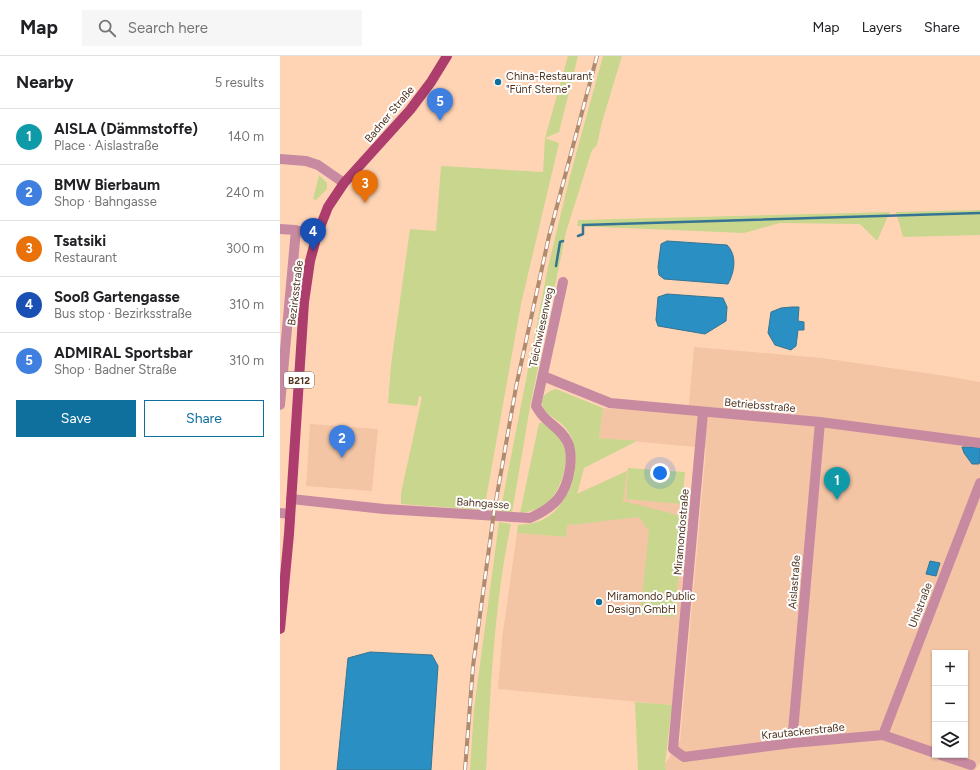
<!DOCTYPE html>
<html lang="en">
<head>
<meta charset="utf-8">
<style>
	body { margin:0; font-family:Figtree,sans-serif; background:#f6f6f6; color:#202124 }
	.controls { position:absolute; right:12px; bottom:12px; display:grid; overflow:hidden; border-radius:0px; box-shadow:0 1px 3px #0004 }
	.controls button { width:36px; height:36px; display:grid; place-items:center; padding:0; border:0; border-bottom:1px solid #e0e0e0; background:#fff; color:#202124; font:20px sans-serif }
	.you { position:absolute; left:380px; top:417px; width:14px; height:14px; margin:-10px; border:3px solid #fff; border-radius:50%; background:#1a73e8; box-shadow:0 0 0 6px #1a73e833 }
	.badge { display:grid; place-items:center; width:26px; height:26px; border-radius:50%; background:#0f709e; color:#fff; font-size:13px; font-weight:700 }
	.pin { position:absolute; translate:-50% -33px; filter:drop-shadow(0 1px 2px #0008) }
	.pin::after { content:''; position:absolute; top:21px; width:14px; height:12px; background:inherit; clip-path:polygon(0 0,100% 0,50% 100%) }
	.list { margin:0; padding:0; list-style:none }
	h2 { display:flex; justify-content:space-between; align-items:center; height:52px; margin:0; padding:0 16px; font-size:17px }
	h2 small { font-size:13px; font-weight:400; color:#757577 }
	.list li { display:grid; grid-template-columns:26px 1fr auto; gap:12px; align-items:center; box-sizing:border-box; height:56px; padding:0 16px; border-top:1px solid #e0e0e0 }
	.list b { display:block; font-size:15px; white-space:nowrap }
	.list p { margin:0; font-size:13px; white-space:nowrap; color:#757577 }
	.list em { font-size:13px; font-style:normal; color:#757577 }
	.actions { display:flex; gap:8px; padding:12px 16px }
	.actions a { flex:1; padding:9px 0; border:1px solid #0f709e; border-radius:0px; text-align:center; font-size:14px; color:#0f709e }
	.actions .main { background:#0f709e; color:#fff }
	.icon { flex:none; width:22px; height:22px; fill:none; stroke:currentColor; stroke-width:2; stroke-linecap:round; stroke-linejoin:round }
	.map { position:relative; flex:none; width:700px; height:714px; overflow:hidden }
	header { display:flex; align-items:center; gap:24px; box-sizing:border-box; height:56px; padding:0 20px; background:#fff; border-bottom:1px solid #e0e0e0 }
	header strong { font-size:19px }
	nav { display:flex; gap:22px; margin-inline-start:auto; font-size:14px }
	.search { width:280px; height:36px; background:#f6f6f6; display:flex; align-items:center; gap:10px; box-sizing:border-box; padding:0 14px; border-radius:0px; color:#757577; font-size:15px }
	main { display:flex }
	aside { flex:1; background:#fff }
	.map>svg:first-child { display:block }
</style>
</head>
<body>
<header>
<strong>Map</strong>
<div class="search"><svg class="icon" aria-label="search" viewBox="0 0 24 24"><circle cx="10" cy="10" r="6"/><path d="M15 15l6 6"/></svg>Search here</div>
<nav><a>Map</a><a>Layers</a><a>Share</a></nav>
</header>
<main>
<aside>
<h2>Nearby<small>5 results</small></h2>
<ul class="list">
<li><span class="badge" style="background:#0f9aa8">1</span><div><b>AISLA (Dämmstoffe)</b><p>Place · Aislastraße</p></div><em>140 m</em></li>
<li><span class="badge" style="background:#3f7fe0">2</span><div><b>BMW Bierbaum</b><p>Shop · Bahngasse</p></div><em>240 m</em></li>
<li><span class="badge" style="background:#e8710a">3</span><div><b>Tsatsiki</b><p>Restaurant</p></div><em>300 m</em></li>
<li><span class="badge" style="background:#1a4fb4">4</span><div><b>Sooß Gartengasse</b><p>Bus stop · Bezirksstraße</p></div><em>310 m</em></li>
<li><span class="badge" style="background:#3f7fe0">5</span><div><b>ADMIRAL Sportsbar</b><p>Shop · Badner Straße</p></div><em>310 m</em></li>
</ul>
<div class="actions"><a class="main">Save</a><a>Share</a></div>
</aside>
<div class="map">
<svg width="700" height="714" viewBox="0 0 700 714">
	<rect width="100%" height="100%" fill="#ffd4b5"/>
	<!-- built -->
	<path fill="#f3c5a5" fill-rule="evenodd" d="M 414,291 L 542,302 L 666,320 L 700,326 L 700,707 L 695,714 L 386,714 L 385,708 L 400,685 L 426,392 L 319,382 L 323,352 L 408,358 ZM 655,597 L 685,597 L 685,699 L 655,699 Z
		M 30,368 L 98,373 L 92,435 L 26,430 Z
		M 348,412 L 346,443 L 409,448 L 392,649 L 218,633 L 222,583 L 237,477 L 286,481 L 288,467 L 297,438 L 347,415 Z"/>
	<!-- green -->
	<path fill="#c9d68e" d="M 288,0 L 298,0 L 279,76 L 265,82 L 279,87 L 241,248 L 204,454 L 121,448 L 121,437 L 142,341 L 139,340 L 137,350 L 108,347 L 111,309 L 130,173 L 156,175 L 161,110 L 263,116 L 265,82 Z
		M 323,0 L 342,0 L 322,66 L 317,89 L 312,94 L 286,176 L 250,351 L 232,457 L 220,457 L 268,211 L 290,120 Z
		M 39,119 L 47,127 L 47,133 L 36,144 L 33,143 Z
		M 700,154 L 700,179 L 623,181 L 616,156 Z
		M 610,156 L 597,185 L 580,168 L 500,167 L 464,177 L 297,170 L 298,164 Z
		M 276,333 L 323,352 L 319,382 L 357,385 L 304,412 L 297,438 L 347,415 L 343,445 L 405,461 L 394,561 L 360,558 L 369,475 L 359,461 L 291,469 L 288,467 L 286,481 L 237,477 L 238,469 C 244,468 251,468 257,466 C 288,456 304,410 291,381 C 289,377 286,372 283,369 C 276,362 263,358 262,347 C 262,338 269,335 276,333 Z
		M 259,367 L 263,367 C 268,372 275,376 280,382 C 292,398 283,429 271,443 C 264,452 251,456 240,457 Z
		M 348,412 L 405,416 L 402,448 L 346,443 Z
		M 219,466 L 231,468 C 214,548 211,632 206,714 L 190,714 L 194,653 Z
		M 355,646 L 392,649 L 385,708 L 386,714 L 358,714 Z"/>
	<!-- water -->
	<path fill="#2a8fc3" stroke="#367492" d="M 387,185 L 447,189 C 457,199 455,215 448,228 L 384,223 L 379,219 L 378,211 L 381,188 Z
		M 387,238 L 443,242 L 447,251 L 446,265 L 425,278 L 378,270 L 376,264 L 378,241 Z
		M 512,251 L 519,251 L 518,265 L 524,266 L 524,274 L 518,274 L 516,290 L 511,294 L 495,289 L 488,277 L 491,256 L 501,252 Z
		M 682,391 L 700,391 L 700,405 L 699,408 L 692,408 L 684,397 Z
		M 650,505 L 660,507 L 656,520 L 646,518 Z
		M 90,596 L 152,599 L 158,610 L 151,714 L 57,714 L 68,602 Z"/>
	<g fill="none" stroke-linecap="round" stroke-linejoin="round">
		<!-- stream -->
		<path stroke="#367492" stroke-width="2.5" d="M 298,180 L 303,178 L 303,169 L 700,157
			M 276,210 L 280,186 L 283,185"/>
		<!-- minor -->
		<path stroke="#c88aa0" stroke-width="10" d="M 0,103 L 26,105 L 38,109 L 64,127
			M 0,173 L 16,174 L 37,179
			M 263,320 L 330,347 L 540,366 L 700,387
			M 0,349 L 16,174
			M 423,356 L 393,693 L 404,701 L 512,687 L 603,679 L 655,697
			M 11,443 L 104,453 L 250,462 C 275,451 286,439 290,412 C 291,404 291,394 288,387 C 282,374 272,370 263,360 C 260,357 258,353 256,350 L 283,226
			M 0,457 L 10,458
			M 603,679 L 700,427
			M 512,687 L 540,366
			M 661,699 L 691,709"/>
		<!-- major -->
		<path stroke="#ac3d6d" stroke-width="10" d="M 0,573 L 9,478 L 24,246 L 30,205 L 37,179 L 48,151 L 64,127 L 130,54 L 151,26 L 167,0"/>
		<defs>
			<path id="rail" d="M 185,714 L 193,610 L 214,456 L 236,331 L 269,180 L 317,0"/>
		</defs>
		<!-- rail casing -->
		<use href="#rail" stroke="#af8b70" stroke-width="4"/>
		<!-- rail -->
		<use href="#rail" stroke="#fefefe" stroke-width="2.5" stroke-dasharray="8" stroke-linecap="butt"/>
	</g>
	<!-- markers -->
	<g fill="#0f709e" stroke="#fefefe" stroke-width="1.5">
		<circle cx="218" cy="26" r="4"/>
		<circle cx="319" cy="546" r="4"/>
	</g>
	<g text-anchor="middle" stroke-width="4" stroke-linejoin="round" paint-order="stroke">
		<!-- shield labels -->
		<rect fill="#fefefe" stroke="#867263" stroke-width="1" x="4" y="316" width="30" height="16" rx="3"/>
		<g font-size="10" font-weight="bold" fill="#523620">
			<text x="19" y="328">B212</text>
		</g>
		<!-- poi labels -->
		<g font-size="11" fill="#523620" stroke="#fefefe" text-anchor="start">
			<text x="226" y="24">China-Restaurant<tspan x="226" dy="13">"Fünf Sterne"</tspan></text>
			<text x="327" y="544">Miramondo Public<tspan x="327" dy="13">Design GmbH</tspan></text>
		</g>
		<!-- street labels -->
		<g font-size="11" fill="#523620" stroke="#fefefe">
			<text transform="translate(109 58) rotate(-50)" y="4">Badner Straße</text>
			<text transform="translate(15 237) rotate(-83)" y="4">Bezirksstraße</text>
			<text transform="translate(261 271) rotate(-78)" y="4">Teichwiesenweg</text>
			<text transform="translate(480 349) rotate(5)" y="4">Betriebsstraße</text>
			<text transform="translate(203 447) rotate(4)" y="4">Bahngasse</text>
			<text transform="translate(401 476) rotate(-85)" y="4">Miramondostraße</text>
			<text transform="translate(514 526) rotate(-85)" y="4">Aislastraße</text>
			<text transform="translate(640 549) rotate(-69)" y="4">Uhlstraße</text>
			<text transform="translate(523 675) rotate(-6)" y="4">Krautackerstraße</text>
		</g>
	</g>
</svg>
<div class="controls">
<button>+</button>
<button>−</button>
<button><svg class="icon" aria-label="layers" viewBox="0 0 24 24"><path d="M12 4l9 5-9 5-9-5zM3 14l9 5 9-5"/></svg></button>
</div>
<div class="you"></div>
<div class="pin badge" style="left:557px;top:444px;background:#0f9aa8">1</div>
<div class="pin badge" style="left:62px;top:402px;background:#3f7fe0">2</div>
<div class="pin badge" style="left:85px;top:147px;background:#e8710a">3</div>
<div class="pin badge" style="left:33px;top:195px;background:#1a4fb4">4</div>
<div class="pin badge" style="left:160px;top:65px;background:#3f7fe0">5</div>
</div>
</main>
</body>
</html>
